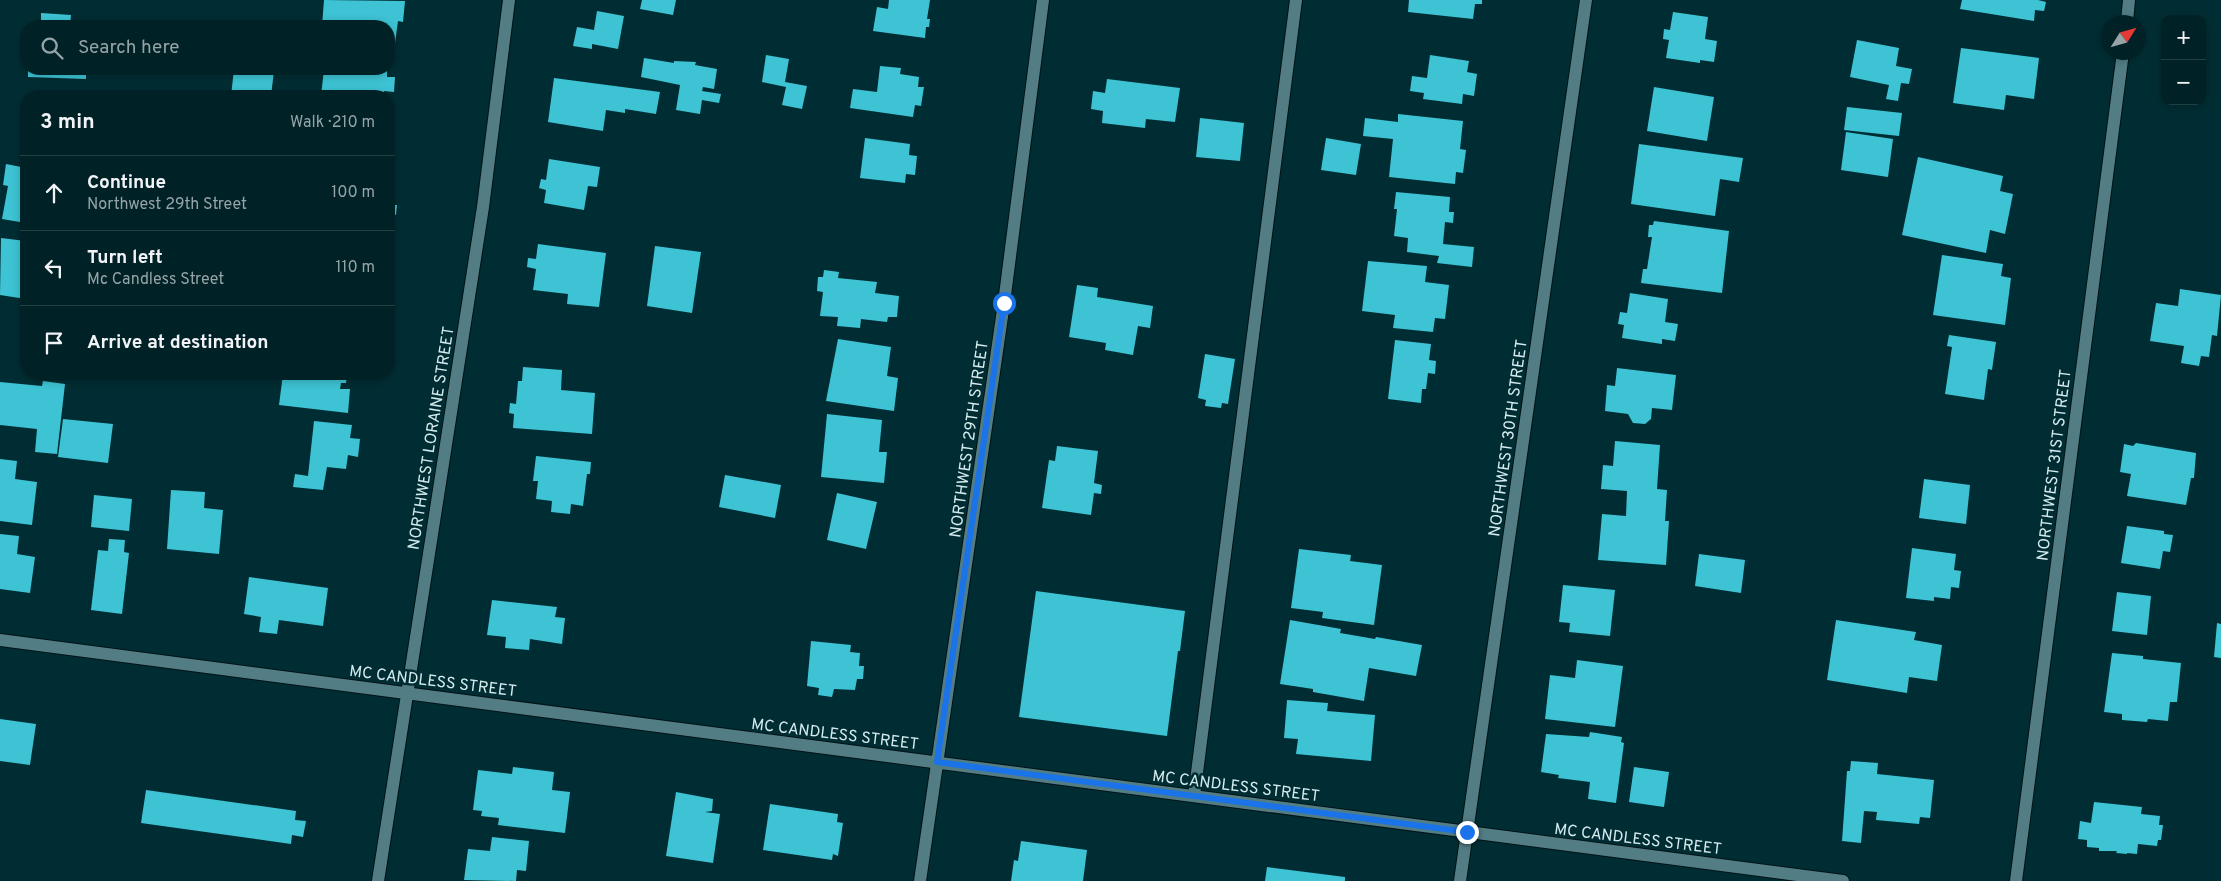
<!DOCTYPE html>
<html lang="en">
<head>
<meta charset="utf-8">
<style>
	body { margin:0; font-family:Overpass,sans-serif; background:#0a2a2e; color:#f1f3f6 }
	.controls { position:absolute; right:15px; top:15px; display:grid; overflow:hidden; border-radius:10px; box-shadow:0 2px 8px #0003 }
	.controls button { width:45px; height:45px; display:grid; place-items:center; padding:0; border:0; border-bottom:1px solid #223f43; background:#002226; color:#f1f3f6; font:25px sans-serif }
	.compass { position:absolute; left:2101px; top:15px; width:45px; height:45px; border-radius:50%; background:#002226; box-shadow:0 2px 8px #0003; rotate:53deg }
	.stop { position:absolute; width:15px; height:15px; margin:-11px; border:4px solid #1a73e8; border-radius:50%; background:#fff }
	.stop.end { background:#1a73e8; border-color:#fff; box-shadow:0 1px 5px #0008 }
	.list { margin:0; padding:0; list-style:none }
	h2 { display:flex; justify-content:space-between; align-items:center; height:65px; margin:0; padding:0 20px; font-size:21px }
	h2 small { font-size:16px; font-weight:400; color:#95a4a7 }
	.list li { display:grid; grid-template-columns:32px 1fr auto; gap:15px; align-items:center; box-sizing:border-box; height:75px; padding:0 20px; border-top:1px solid #223f43 }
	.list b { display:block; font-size:19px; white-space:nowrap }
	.list p { margin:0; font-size:16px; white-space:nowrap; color:#95a4a7 }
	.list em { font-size:16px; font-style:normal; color:#95a4a7 }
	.icon { flex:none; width:28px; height:28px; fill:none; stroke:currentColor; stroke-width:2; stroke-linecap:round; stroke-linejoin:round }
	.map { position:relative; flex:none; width:2221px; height:881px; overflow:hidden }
	.search { position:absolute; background:#002226; box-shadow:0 2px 8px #0003; left:20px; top:20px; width:375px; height:55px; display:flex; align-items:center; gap:12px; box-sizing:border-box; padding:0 18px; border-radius:20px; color:#95a4a7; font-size:19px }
	.panel { position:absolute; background:#002226; box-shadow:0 2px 8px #0003; left:20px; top:90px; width:375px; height:290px; border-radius:20px }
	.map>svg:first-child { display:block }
</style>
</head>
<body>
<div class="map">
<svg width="2221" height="881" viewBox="0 0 2221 881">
	<rect width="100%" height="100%" fill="#002d33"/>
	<!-- building -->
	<path fill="#3dc3d4" d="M 324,0 L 405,1 L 403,22 L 398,21 L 395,43 L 389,43 L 389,26 L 322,26 Z
		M 642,0 L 676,0 L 673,15 L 640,9 Z
		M 889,0 L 930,0 L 927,19 L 930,19 L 929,27 L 926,27 L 925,38 L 873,31 L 877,7 L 888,9 Z
		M 1409,0 L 1482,0 L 1482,4 L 1475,4 L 1473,19 L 1408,12 Z
		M 1962,0 L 2038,0 L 2046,2 L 2044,11 L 2035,10 L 2034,21 L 1960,9 Z
		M 597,11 L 624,16 L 618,49 L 592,44 L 592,49 L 573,46 L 577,27 L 594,30 Z
		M 1673,12 L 1708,17 L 1705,39 L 1717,41 L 1714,62 L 1700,60 L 1700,63 L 1666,58 L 1669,40 L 1663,39 L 1664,29 L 1670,30 Z
		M 41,13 L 71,15 L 70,26 L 41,26 Z
		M 1857,40 L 1899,48 L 1896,66 L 1912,69 L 1909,84 L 1901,83 L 1898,101 L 1886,99 L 1889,85 L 1850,77 Z
		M 1961,48 L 2039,58 L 2034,99 L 2006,95 L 2004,110 L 1953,103 Z
		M 766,55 L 789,59 L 785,82 L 807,86 L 802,109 L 782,105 L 786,87 L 762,82 Z
		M 1430,55 L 1469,61 L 1467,72 L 1477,74 L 1474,96 L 1463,94 L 1462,104 L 1423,99 L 1424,93 L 1410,91 L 1412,76 L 1427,78 Z
		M 644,58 L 674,63 L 674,61 L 696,62 L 695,65 L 717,69 L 714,89 L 703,87 L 702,91 L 721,94 L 719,103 L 702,100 L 700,114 L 676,110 L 680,85 L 641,77 Z
		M 880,66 L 901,68 L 900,74 L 919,77 L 918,87 L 924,87 L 921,106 L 915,105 L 913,117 L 850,108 L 853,89 L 877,92 Z
		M 28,69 L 86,69 L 86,79 L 28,77 Z
		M 234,69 L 274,71 L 271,96 L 231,96 Z
		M 324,69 L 387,69 L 387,77 L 395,77 L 394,92 L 384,91 L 384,96 L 321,96 Z
		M 554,78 L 660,92 L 656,114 L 625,109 L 625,113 L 606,110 L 603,131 L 548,122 Z
		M 1107,79 L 1180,88 L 1175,122 L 1146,119 L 1145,128 L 1102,123 L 1103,111 L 1091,109 L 1093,91 L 1105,93 Z
		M 1654,87 L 1714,97 L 1707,141 L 1647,131 Z
		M 1847,107 L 1902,113 L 1899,136 L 1844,130 Z
		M 1398,114 L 1463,121 L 1460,149 L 1466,150 L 1463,173 L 1456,172 L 1455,184 L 1389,177 L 1393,139 L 1363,136 L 1365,118 L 1398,122 Z
		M 1200,118 L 1244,123 L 1240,161 L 1196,157 Z
		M 1846,132 L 1893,139 L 1888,177 L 1841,170 Z
		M 865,138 L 910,144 L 909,155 L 917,156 L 915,175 L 906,174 L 905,183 L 860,178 Z
		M 1326,138 L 1361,144 L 1356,175 L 1321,170 Z
		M 1639,144 L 1743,158 L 1739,182 L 1720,179 L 1715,216 L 1631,204 Z
		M 1918,157 L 2003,176 L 2000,191 L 2013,194 L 2005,234 L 1990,230 L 1986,253 L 1902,235 Z
		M 549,159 L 600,167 L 597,187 L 588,186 L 584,210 L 544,203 L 546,190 L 539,188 L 541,179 L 546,180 Z
		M 6,164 L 26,168 L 26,223 L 2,219 L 8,186 L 3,185 Z
		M 1396,192 L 1450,197 L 1449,212 L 1454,212 L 1453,223 L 1445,222 L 1443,244 L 1474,247 L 1472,267 L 1437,263 L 1439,256 L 1407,252 L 1408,238 L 1394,236 L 1397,209 L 1394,209 Z
		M 389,205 L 397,205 L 396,215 L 389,214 Z
		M 1654,221 L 1729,231 L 1722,293 L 1641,283 L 1643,269 L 1647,269 L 1652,237 L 1648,237 L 1649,225 L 1653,225 Z
		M 1,238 L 26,241 L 26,299 L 0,295 Z
		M 538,244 L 606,253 L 599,307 L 567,304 L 568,294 L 533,290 L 536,269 L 527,267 L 528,258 L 536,259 Z
		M 655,246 L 701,252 L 692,313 L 647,306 Z
		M 1942,255 L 2003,264 L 2001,276 L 2011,278 L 2005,325 L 1933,315 Z
		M 1368,261 L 1427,266 L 1425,282 L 1449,285 L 1445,319 L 1435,318 L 1433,332 L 1393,328 L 1395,315 L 1362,311 Z
		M 824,270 L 839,272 L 838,278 L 877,282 L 875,293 L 899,296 L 897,317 L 888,317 L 887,322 L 861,319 L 860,328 L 837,326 L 838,317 L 820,316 L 823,292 L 817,291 L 818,277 L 823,277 Z
		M 1077,285 L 1098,288 L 1097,297 L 1153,306 L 1150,328 L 1138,326 L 1133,355 L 1105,350 L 1106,343 L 1069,337 Z
		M 2180,289 L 2221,295 L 2217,336 L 2212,335 L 2209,357 L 2201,356 L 2199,366 L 2181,363 L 2184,346 L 2150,341 L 2156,303 L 2178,306 Z
		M 1630,293 L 1668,299 L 1665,322 L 1678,324 L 1675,341 L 1662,339 L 1662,344 L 1622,338 L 1624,325 L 1618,324 L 1620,312 L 1627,313 Z
		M 1949,335 L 1996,342 L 1992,370 L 1988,369 L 1984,400 L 1945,394 L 1952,347 L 1947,346 Z
		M 838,339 L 891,347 L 887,376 L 898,378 L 894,411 L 826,401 Z
		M 1395,340 L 1431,344 L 1429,360 L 1436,361 L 1435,374 L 1428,373 L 1426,389 L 1422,389 L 1421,403 L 1388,399 Z
		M 1205,354 L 1235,359 L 1228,404 L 1222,403 L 1221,408 L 1205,406 L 1206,400 L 1198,398 Z
		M 523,367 L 562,370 L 561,390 L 595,393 L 592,434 L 513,428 L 514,414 L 509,413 L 510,403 L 516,404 L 518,381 L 522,381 Z
		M 1617,368 L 1676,375 L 1672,410 L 1652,408 L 1651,419 L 1645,424 L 1633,423 L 1628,414 L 1605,411 L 1607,385 L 1615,386 Z
		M 283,374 L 347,374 L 346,383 L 341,383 L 340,389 L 350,389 L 348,413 L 279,405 Z
		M 43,381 L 65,384 L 57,454 L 35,452 L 37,429 L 0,425 L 0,382 L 42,386 Z
		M 827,414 L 882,420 L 879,452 L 887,452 L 884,483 L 821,477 Z
		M 63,419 L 113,424 L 108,463 L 58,457 Z
		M 314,421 L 352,425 L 350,438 L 360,439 L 358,457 L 348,455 L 346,469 L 327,467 L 323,490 L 293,487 L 295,474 L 308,476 Z
		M 1615,441 L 1660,445 L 1657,489 L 1667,490 L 1665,521 L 1669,521 L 1666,565 L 1598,560 L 1602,514 L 1626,516 L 1627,491 L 1601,489 L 1603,465 L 1613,466 Z
		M 2136,443 L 2196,453 L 2194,478 L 2191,478 L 2186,505 L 2127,496 L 2131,474 L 2120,472 L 2124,444 L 2133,446 Z
		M 1057,446 L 1098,451 L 1094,483 L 1102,485 L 1101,494 L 1094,493 L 1091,515 L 1042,508 L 1049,460 L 1055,461 Z
		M 536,456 L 591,462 L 590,474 L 587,474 L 583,506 L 571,504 L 570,514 L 551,512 L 552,501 L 536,499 L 538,481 L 533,481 Z
		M 0,459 L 17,461 L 15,479 L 37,482 L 32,525 L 0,521 Z
		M 725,475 L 781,485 L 775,518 L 719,507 Z
		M 1924,479 L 1970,485 L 1966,524 L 1919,518 Z
		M 171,490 L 205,492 L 204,508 L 223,510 L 219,554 L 167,549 Z
		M 837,493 L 877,502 L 866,549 L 827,540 Z
		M 94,495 L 132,499 L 129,531 L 91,527 Z
		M 2127,526 L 2164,531 L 2164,534 L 2173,535 L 2170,552 L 2163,551 L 2160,569 L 2121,563 Z
		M 0,534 L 19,536 L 17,554 L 35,557 L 30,593 L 0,589 Z
		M 109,539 L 125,540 L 124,552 L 129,553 L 122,614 L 91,610 L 98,550 L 108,551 Z
		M 1912,548 L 1956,554 L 1954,570 L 1961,571 L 1959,588 L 1951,587 L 1950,599 L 1934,597 L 1934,601 L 1906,598 Z
		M 1299,549 L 1351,555 L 1350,561 L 1382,565 L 1374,625 L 1322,618 L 1323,612 L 1291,608 Z
		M 1699,554 L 1745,560 L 1741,593 L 1695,586 Z
		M 249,577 L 328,588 L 323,626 L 279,620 L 277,634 L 259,632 L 261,617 L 244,614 Z
		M 1563,585 L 1615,590 L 1610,636 L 1569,632 L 1570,623 L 1559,622 Z
		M 1036,591 L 1185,611 L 1180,651 L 1178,651 L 1167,736 L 1019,717 Z
		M 2117,592 L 2151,596 L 2147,635 L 2112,631 Z
		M 492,600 L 557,607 L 555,617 L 565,618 L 562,644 L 530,639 L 529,650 L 505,648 L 506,637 L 487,635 Z
		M 1290,620 L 1341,629 L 1340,633 L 1375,639 L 1376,637 L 1422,645 L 1416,676 L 1369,668 L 1364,701 L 1313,692 L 1313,689 L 1280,684 Z
		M 1836,620 L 1916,632 L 1914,640 L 1942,645 L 1937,681 L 1909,677 L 1907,693 L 1827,680 Z
		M 2217,623 L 2221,624 L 2221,658 L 2214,657 Z
		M 811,641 L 851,645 L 850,652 L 860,653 L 859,666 L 864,666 L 863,679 L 857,679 L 855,690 L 834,689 L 832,697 L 818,695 L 819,688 L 807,686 Z
		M 2112,653 L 2143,656 L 2143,659 L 2181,663 L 2177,702 L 2170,702 L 2168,721 L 2148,719 L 2147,722 L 2122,720 L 2122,714 L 2104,712 Z
		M 1577,660 L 1623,666 L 1615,727 L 1545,719 L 1550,675 L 1575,678 Z
		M 1287,700 L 1328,703 L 1327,711 L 1375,715 L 1371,761 L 1296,754 L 1298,739 L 1284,738 Z
		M 0,719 L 36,724 L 30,765 L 0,761 Z
		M 1590,732 L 1622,737 L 1621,742 L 1624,743 L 1616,803 L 1588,799 L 1590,782 L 1558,778 L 1559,775 L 1541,772 L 1546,734 L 1589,737 Z
		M 1851,761 L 1878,763 L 1877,774 L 1934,780 L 1930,818 L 1920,817 L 1919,824 L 1876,820 L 1877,812 L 1864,811 L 1861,843 L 1842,841 L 1847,771 L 1850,771 Z
		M 513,767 L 554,772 L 552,790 L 570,792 L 565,833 L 498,825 L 499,818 L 481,816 L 482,811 L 473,810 L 478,770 L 512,774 Z
		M 1634,767 L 1669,772 L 1664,807 L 1629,802 Z
		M 146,790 L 296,811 L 295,820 L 306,821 L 303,837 L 292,835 L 291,844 L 141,823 Z
		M 676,792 L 713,799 L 712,811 L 705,812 L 720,814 L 713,863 L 666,856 Z
		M 2094,802 L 2142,807 L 2141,814 L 2160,816 L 2159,825 L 2163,825 L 2161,840 L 2158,840 L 2157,846 L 2138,844 L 2137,854 L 2127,853 L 2127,854 L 2116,853 L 2117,851 L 2099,851 L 2099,848 L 2087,847 L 2087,840 L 2078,839 L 2080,821 L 2091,823 Z
		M 770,804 L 838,814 L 837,822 L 843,823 L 838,856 L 833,854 L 832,860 L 763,850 Z
		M 492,837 L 529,841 L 526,871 L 517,870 L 516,881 L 464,880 L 468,849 L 490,851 Z
		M 1021,841 L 1087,850 L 1083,881 L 1011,881 L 1014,860 L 1018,861 Z
		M 1267,867 L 1345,877 L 1345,881 L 1265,881 Z"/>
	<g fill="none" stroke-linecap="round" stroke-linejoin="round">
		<defs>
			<path id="minor" d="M 2127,22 L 2129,0
				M 0,640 L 1843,881
				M 1194,796 L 1296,0
				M 378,881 L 483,207 L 509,0
				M 920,881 L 1004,303 L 1043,0
				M 1460,881 L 1586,0
				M 2016,881 L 2123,52"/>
		</defs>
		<!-- minor casing -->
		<use href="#minor" stroke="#001316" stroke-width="14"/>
		<!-- minor -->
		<use href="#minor" stroke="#527d84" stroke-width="12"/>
	</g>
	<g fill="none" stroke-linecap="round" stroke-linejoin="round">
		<!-- route -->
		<path stroke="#1a73e8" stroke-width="6" d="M 1004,303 L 937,762 L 1467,832"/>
	</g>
	<g text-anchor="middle" stroke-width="5" stroke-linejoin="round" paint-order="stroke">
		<!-- street labels -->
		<g font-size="16" fill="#d5ecef" stroke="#002d33">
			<text transform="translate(430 438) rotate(-81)" y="6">NORTHWEST LORAINE STREET</text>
			<text transform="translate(1507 438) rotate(-82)" y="6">NORTHWEST 30TH STREET</text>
			<text transform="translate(968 439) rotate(-82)" y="6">NORTHWEST 29TH STREET</text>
			<text transform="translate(2053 465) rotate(-83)" y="6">NORTHWEST 31ST STREET</text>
			<text transform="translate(433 680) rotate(7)" y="6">MC CANDLESS STREET</text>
			<text transform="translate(835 733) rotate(7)" y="6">MC CANDLESS STREET</text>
			<text transform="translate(1236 785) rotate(7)" y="6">MC CANDLESS STREET</text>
			<text transform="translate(1638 838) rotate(7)" y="6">MC CANDLESS STREET</text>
		</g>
	</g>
</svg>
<div class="controls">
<button>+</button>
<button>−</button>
</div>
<svg class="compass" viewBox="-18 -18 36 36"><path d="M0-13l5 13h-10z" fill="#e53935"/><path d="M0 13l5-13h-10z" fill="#95a4a7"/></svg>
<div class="stop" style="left:1004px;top:303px"></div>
<div class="stop end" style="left:1467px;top:832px"></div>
<div class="search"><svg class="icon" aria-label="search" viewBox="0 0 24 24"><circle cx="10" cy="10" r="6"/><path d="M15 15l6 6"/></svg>Search here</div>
<section class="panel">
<h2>3 min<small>Walk · 210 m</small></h2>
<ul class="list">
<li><svg class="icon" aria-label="ahead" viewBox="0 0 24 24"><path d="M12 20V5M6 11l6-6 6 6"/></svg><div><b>Continue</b><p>Northwest 29th Street</p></div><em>100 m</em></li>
<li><svg class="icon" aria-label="left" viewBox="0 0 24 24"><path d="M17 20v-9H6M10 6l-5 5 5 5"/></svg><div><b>Turn left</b><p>Mc Candless Street</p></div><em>110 m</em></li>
<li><svg class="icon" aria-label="arrive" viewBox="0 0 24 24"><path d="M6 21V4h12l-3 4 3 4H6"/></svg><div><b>Arrive at destination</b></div></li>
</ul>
</section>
</div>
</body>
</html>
